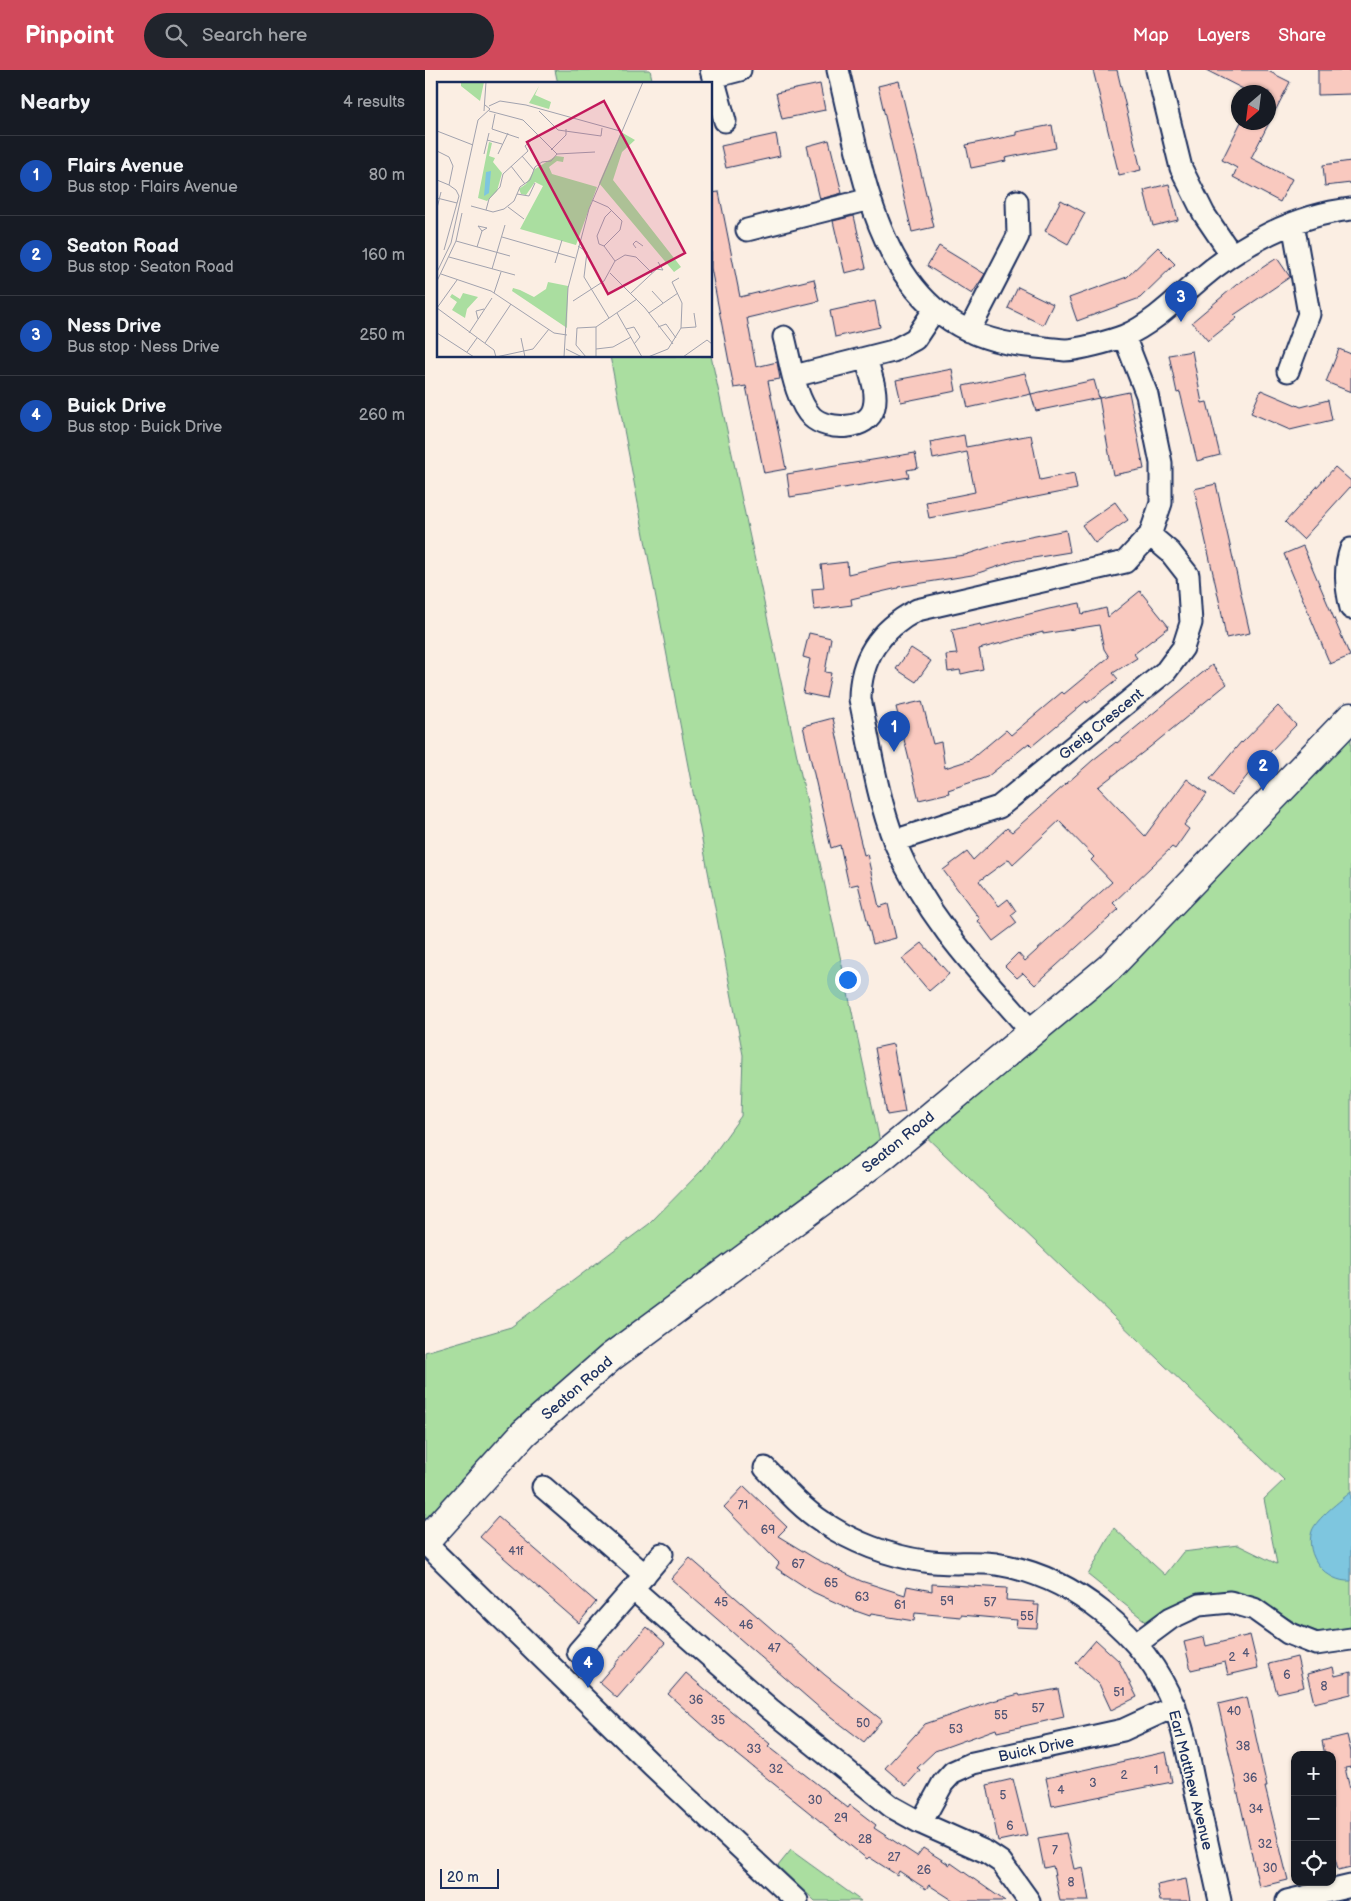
<!DOCTYPE html>
<html lang="en">
<head>
<meta charset="utf-8">
<style>
	body { margin:0; font-family:"Balsamiq Sans",sans-serif; background:#20242c; color:#f1f3f6 }
	.controls { position:absolute; right:15px; bottom:15px; display:grid; overflow:hidden; border-radius:10px; box-shadow:0 1px 4px #0004 }
	.controls button { width:45px; height:45px; display:grid; place-items:center; padding:0; border:0; border-bottom:1px solid #363941; background:#171b24; color:#f1f3f6; font:25px sans-serif }
	.compass { position:absolute; left:806px; top:15px; width:45px; height:45px; border-radius:50%; background:#171b24; box-shadow:0 1px 4px #0004; rotate:208deg }
	.scale { position:absolute; left:15px; bottom:12px; width:59px; box-sizing:border-box; padding-left:5px; border:2px solid #1b2f5e; border-top:0; font-size:14px; line-height:18px; white-space:nowrap; color:#1b2f5e; -webkit-text-stroke:4px #fbf7ec; paint-order:stroke }
	.you { position:absolute; left:422px; top:909px; width:18px; height:18px; margin:-12px; border:4px solid #fff; border-radius:50%; background:#1a73e8; box-shadow:0 0 0 8px #1a73e833 }
	.badge { display:grid; place-items:center; width:32px; height:32px; border-radius:50%; background:#d1495b; color:#fff; font-size:16px; font-weight:700 }
	.pin { position:absolute; translate:-50% -41px; filter:drop-shadow(0 1px 2px #0008) }
	.pin::after { content:''; position:absolute; top:26px; width:18px; height:15px; background:inherit; clip-path:polygon(0 0,100% 0,50% 100%) }
	.list { margin:0; padding:0; list-style:none }
	h2 { display:flex; justify-content:space-between; align-items:center; height:65px; margin:0; padding:0 20px; font-size:21px }
	h2 small { font-size:16px; font-weight:400; color:#9ea1a6 }
	.list li { display:grid; grid-template-columns:32px 1fr auto; gap:15px; align-items:center; box-sizing:border-box; height:80px; padding:0 20px; border-top:1px solid #363941 }
	.list b { display:block; font-size:19px; white-space:nowrap }
	.list p { margin:0; font-size:16px; white-space:nowrap; color:#9ea1a6 }
	.list em { font-size:16px; font-style:normal; color:#9ea1a6 }
	.icon { flex:none; width:28px; height:28px; fill:none; stroke:currentColor; stroke-width:2; stroke-linecap:round; stroke-linejoin:round }
	.map { position:relative; flex:none; width:926px; height:1831px; overflow:hidden }
	header { display:flex; align-items:center; gap:30px; box-sizing:border-box; height:70px; padding:0 25px; background:#d1495b; color:#fff }
	header strong { font-size:24px }
	nav { display:flex; gap:28px; margin-inline-start:auto; font-size:18px }
	.search { width:350px; height:45px; background:#20242c; display:flex; align-items:center; gap:12px; box-sizing:border-box; padding:0 18px; border-radius:28px; color:#9ea1a6; font-size:19px }
	main { display:flex }
	aside { flex:1; background:#171b24 }
	.map>svg:first-child { display:block }
</style>
</head>
<body>
<header>
<strong>Pinpoint</strong>
<div class="search"><svg class="icon" aria-label="search" viewBox="0 0 24 24"><circle cx="10" cy="10" r="6"/><path d="M15 15l6 6"/></svg>Search here</div>
<nav><a>Map</a><a>Layers</a><a>Share</a></nav>
</header>
<main>
<aside>
<h2>Nearby<small>4 results</small></h2>
<ul class="list">
<li><span class="badge" style="background:#1a4fb4">1</span><div><b>Flairs Avenue</b><p>Bus stop · Flairs Avenue</p></div><em>80 m</em></li>
<li><span class="badge" style="background:#1a4fb4">2</span><div><b>Seaton Road</b><p>Bus stop · Seaton Road</p></div><em>160 m</em></li>
<li><span class="badge" style="background:#1a4fb4">3</span><div><b>Ness Drive</b><p>Bus stop · Ness Drive</p></div><em>250 m</em></li>
<li><span class="badge" style="background:#1a4fb4">4</span><div><b>Buick Drive</b><p>Bus stop · Buick Drive</p></div><em>260 m</em></li>
</ul>
</aside>
<div class="map">
<svg width="926" height="1831" viewBox="0 0 926 1831">
	<rect width="100%" height="100%" fill="#fbeee3"/>
	<filter id="ink" filterUnits="userSpaceOnUse"><feTurbulence type="fractalNoise" baseFrequency=".02" numOctaves="2"/><feDisplacementMap in="SourceGraphic" scale="10" xChannelSelector="R" yChannelSelector="G"/><feConvolveMatrix kernelMatrix="1 2 1 2 8 2 1 2 1" color-interpolation-filters="sRGB"/></filter>
	<g filter="url(#ink)">
		<!-- green -->
		<path fill="#aadea0" stroke="#62867f" d="M 130,0 L 225,0 L 228,14 L 133,14 Z
			M 185,286 L 286,286 L 458,1086 L 0,1453 L 0,1282 L 86,1257 L 224,1154 L 278,1099 L 316,1046 L 318,985 Z
			M 926,668 L 926,1559 L 897,1563 L 878,1557 L 830,1529 L 724,1554 L 663,1505 L 689,1458 L 740,1505 L 758,1482 L 813,1475 L 852,1494 L 839,1429 L 859,1410 L 492,1058 L 684,898 Z
			M 366,1780 L 371,1784 L 436,1831 L 390,1831 L 353,1796 Z"/>
		<!-- water -->
		<path fill="#7ec6df" stroke="#568aab" d="M 926,1422 L 926,1511 C 901,1513 879,1485 887,1461 C 891,1449 916,1430 926,1422 Z"/>
		<!-- building -->
		<path fill="#f9c9bf" stroke="#1b2f5e" d="M 668,0 L 692,0 L 716,100 L 694,105 Z
			M 781,0 L 841,0 L 865,12 L 826,88 L 867,109 L 855,132 L 808,107 L 812,98 L 797,90 L 816,52 L 844,52 L 844,22 L 824,22 Z
			M 893,0 L 926,0 L 926,24 L 893,25 Z
			M 474,11 L 509,157 L 487,162 L 453,16 Z
			M 395,14 L 400,40 L 357,49 L 351,23 Z
			M 627,55 L 631,78 L 580,88 L 581,91 L 546,98 L 541,75 L 591,65 L 591,62 Z
			M 351,64 L 355,86 L 301,98 L 296,76 Z
			M 404,70 L 417,123 L 395,129 L 382,76 Z
			M 926,91 L 926,113 L 900,116 L 898,95 Z
			M 744,114 L 753,150 L 728,156 L 719,120 Z
			M 294,122 L 315,227 L 389,209 L 394,231 L 322,248 L 331,297 L 352,292 L 355,309 L 343,311 L 361,399 L 339,403 L 321,316 L 309,318 L 286,198 L 286,123 Z
			M 636,130 L 660,143 L 643,174 L 620,161 Z
			M 429,146 L 441,198 L 420,203 L 408,151 Z
			M 514,176 L 560,204 L 547,224 L 502,196 Z
			M 733,177 L 750,194 L 715,228 L 652,251 L 644,228 L 702,207 Z
			M 852,188 L 865,207 L 809,245 L 812,248 L 783,271 L 767,252 L 811,215 Z
			M 593,217 L 628,234 L 618,255 L 583,238 Z
			M 450,231 L 455,257 L 410,267 L 405,241 Z
			M 914,279 L 926,284 L 926,322 L 901,312 Z
			M 767,281 L 777,333 L 782,332 L 795,385 L 772,391 L 755,322 L 752,323 L 744,285 Z
			M 527,299 L 531,321 L 476,332 L 471,310 Z
			M 600,303 L 606,324 L 543,338 L 538,316 Z
			M 669,310 L 674,328 L 611,341 L 606,324 Z
			M 836,320 L 876,337 L 903,330 L 907,350 L 865,360 L 826,343 Z
			M 704,322 L 719,399 L 688,405 L 674,328 Z
			M 539,365 L 541,377 L 606,365 L 615,410 L 649,403 L 652,419 L 504,448 L 501,432 L 550,422 L 542,382 L 508,389 L 505,372 Z
			M 490,383 L 493,398 L 482,400 L 484,407 L 365,427 L 362,404 Z
			M 910,397 L 926,411 L 926,416 L 878,469 L 860,452 Z
			M 791,414 L 825,563 L 801,568 L 796,539 L 769,419 Z
			M 690,432 L 703,450 L 670,473 L 657,455 Z
			M 641,460 L 645,482 L 590,491 L 547,505 L 473,517 L 473,518 L 426,529 L 427,535 L 389,540 L 387,519 L 399,518 L 396,495 L 422,492 L 423,504 L 467,494 L 540,485 L 580,472 Z
			M 878,476 L 925,586 L 905,594 L 859,484 Z
			M 715,521 L 744,557 L 709,584 L 712,588 L 688,603 L 693,609 L 662,633 L 661,631 L 607,676 L 604,673 L 562,707 L 523,720 L 524,723 L 494,730 L 471,637 L 497,631 L 508,674 L 516,672 L 520,698 L 545,690 L 581,660 L 586,665 L 637,622 L 639,624 L 684,587 L 679,579 L 674,555 L 618,564 L 618,562 L 554,579 L 558,599 L 536,604 L 535,600 L 523,602 L 521,585 L 532,584 L 527,560 L 556,554 L 557,556 L 624,539 L 655,533 L 657,544 L 681,538 L 683,547 Z
			M 384,563 L 406,568 L 400,602 L 406,603 L 401,628 L 378,623 L 385,589 L 378,587 Z
			M 486,578 L 506,591 L 491,612 L 471,599 Z
			M 787,595 L 802,614 L 725,677 L 673,717 L 720,766 L 762,709 L 782,724 L 759,755 L 764,759 L 750,779 L 747,777 L 688,833 L 694,839 L 610,915 L 598,903 L 592,908 L 580,896 L 593,883 L 600,891 L 687,812 L 666,790 L 669,787 L 634,751 L 588,794 L 584,789 L 554,811 L 574,836 L 583,829 L 591,841 L 586,845 L 592,853 L 568,871 L 553,851 L 555,849 L 518,800 L 542,782 L 548,790 L 582,758 L 587,762 L 668,690 L 691,672 L 692,673 Z
			M 853,636 L 871,655 L 843,684 L 841,682 L 806,726 L 785,709 L 816,672 L 817,673 Z
			M 408,648 L 426,733 L 439,785 L 442,784 L 454,837 L 463,834 L 471,868 L 448,874 L 433,814 L 424,816 L 415,775 L 406,778 L 378,656 Z
			M 497,873 L 524,904 L 504,921 L 477,889 Z
			M 468,974 L 480,1042 L 462,1045 L 450,978 Z
			M 319,1416 L 362,1457 L 353,1466 L 391,1489 L 436,1511 L 480,1525 L 482,1516 L 507,1521 L 507,1514 L 582,1518 L 581,1530 L 609,1532 L 609,1535 L 614,1535 L 612,1558 L 591,1557 L 592,1550 L 536,1545 L 536,1547 L 490,1543 L 489,1551 L 446,1544 L 445,1546 L 425,1539 L 388,1522 L 351,1498 L 354,1493 L 299,1437 Z
			M 73,1447 L 171,1532 L 154,1553 L 55,1467 Z
			M 265,1488 L 400,1605 L 457,1650 L 439,1672 L 397,1640 L 246,1509 Z
			M 222,1557 L 240,1573 L 192,1628 L 174,1612 Z
			M 825,1565 L 833,1598 L 803,1605 L 800,1592 L 766,1600 L 759,1572 L 779,1567 L 781,1576 Z
			M 671,1570 L 694,1591 L 712,1627 L 686,1640 L 674,1614 L 651,1593 Z
			M 872,1587 L 879,1617 L 852,1623 L 844,1594 Z
			M 908,1597 L 910,1606 L 926,1602 L 926,1624 L 889,1633 L 882,1604 Z
			M 261,1603 L 345,1674 L 343,1676 L 423,1738 L 425,1735 L 451,1755 L 449,1758 L 492,1786 L 498,1778 L 525,1795 L 526,1793 L 580,1831 L 529,1831 L 504,1815 L 501,1819 L 474,1801 L 472,1805 L 444,1787 L 442,1789 L 292,1668 L 243,1624 Z
			M 633,1619 L 639,1647 L 572,1662 L 571,1659 L 510,1681 L 492,1698 L 495,1700 L 481,1716 L 460,1698 L 500,1654 L 564,1632 L 594,1624 L 595,1626 Z
			M 822,1627 L 842,1717 L 840,1717 L 863,1810 L 834,1817 L 793,1634 Z
			M 922,1665 L 926,1682 L 926,1697 L 920,1698 L 926,1723 L 926,1797 L 913,1800 L 907,1776 L 907,1685 L 900,1685 L 897,1671 Z
			M 741,1682 L 747,1712 L 627,1736 L 621,1708 Z
			M 588,1709 L 602,1765 L 573,1771 L 562,1715 Z
			M 641,1763 L 649,1799 L 658,1797 L 664,1831 L 635,1831 L 628,1796 L 619,1798 L 613,1768 Z
			M 761,1809 L 765,1831 L 735,1831 L 732,1815 Z"/>
		<g fill="none" stroke-linecap="round" stroke-linejoin="round">
			<defs>
				<path id="street" d="M 286,0 L 300,51
					M 413,0 C 441,114 456,262 602,276 C 614,277 627,279 640,280 C 653,280 686,271 699,266 C 726,255 752,229 774,210 C 816,174 871,145 926,139
					M 732,0 L 756,98 L 779,144 L 806,184
					M 288,7 L 315,0
					M 322,160 L 445,129
					M 544,261 L 593,166 L 592,131
					M 359,267 C 365,289 370,331 387,347 C 402,361 444,361 449,337 C 453,321 445,304 441,288
					M 863,301 L 884,244 L 868,153
					M 369,306 L 468,281 L 490,269 L 510,239
					M 926,479 C 919,499 921,517 926,538
					M 469,771 L 574,737 L 741,601 L 758,578 L 766,553 L 763,505 L 745,482 L 725,465
					M 607,962 C 553,901 502,849 470,773 C 452,728 445,676 435,629 C 435,587 456,559 492,540 L 700,492 L 725,465 L 736,433 L 736,393 L 722,325 L 699,266
					M 340,1398 C 358,1417 376,1438 398,1452 C 427,1472 464,1486 499,1491 C 523,1495 547,1491 571,1494 C 648,1506 720,1564 749,1636 C 759,1659 763,1685 768,1709 C 777,1750 786,1790 795,1831
					M 118,1417 L 220,1505
					M 0,1473 L 228,1696 L 372,1831
					M 211,1515 L 237,1484
					M 711,1574 L 746,1548 L 774,1535 L 805,1532 L 829,1539 L 863,1563 L 891,1574 L 926,1569
					M 153,1582 L 208,1519 L 345,1639 L 467,1737 L 496,1753 L 561,1782 L 576,1792 L 604,1831
					M 496,1753 L 518,1713 L 528,1702 L 548,1693 L 698,1660 L 750,1636
					M 862,1831 L 926,1816"/>
				<path id="secondary" d="M 0,1472 L 99,1363 L 186,1287 L 458,1086 L 684,898 L 926,647"/>
			</defs>
			<!-- street casing -->
			<use href="#street" stroke="#1b2f5e" stroke-width="25"/>
			<!-- secondary casing -->
			<use href="#secondary" stroke="#1b2f5e" stroke-width="31"/>
			<!-- street -->
			<use href="#street" stroke="#fbf7ec" stroke-width="21"/>
			<!-- secondary -->
			<use href="#secondary" stroke="#fbf7ec" stroke-width="28"/>
		</g>
	</g>
	<g text-anchor="middle" stroke-width="4" stroke-linejoin="round" paint-order="stroke">
		<!-- number labels -->
		<g font-size="12" fill="#525676">
			<text x="318" y="1439">71</text>
			<text x="343" y="1464">69</text>
			<text x="91" y="1485">41f</text>
			<text x="373" y="1498">67</text>
			<text x="406" y="1517">65</text>
			<text x="437" y="1531">63</text>
			<text x="522" y="1535">59</text>
			<text x="296" y="1536">45</text>
			<text x="565" y="1536">57</text>
			<text x="475" y="1539">61</text>
			<text x="602" y="1550">55</text>
			<text x="321" y="1559">46</text>
			<text x="349" y="1582">47</text>
			<text x="821" y="1587">4</text>
			<text x="807" y="1591">2</text>
			<text x="862" y="1609">6</text>
			<text x="899" y="1620">8</text>
			<text x="694" y="1626">51</text>
			<text x="271" y="1634">36</text>
			<text x="613" y="1642">57</text>
			<text x="809" y="1645">40</text>
			<text x="576" y="1649">55</text>
			<text x="293" y="1654">35</text>
			<text x="438" y="1657">50</text>
			<text x="531" y="1663">53</text>
			<text x="818" y="1680">38</text>
			<text x="329" y="1683">33</text>
			<text x="351" y="1703">32</text>
			<text x="731" y="1704">1</text>
			<text x="699" y="1709">2</text>
			<text x="825" y="1712">36</text>
			<text x="668" y="1717">3</text>
			<text x="636" y="1724">4</text>
			<text x="578" y="1729">5</text>
			<text x="390" y="1734">30</text>
			<text x="831" y="1743">34</text>
			<text x="416" y="1752">29</text>
			<text x="585" y="1760">6</text>
			<text x="440" y="1773">28</text>
			<text x="840" y="1778">32</text>
			<text x="630" y="1784">7</text>
			<text x="469" y="1791">27</text>
			<text x="845" y="1802">30</text>
			<text x="499" y="1804">26</text>
			<text x="646" y="1816">8</text>
		</g>
		<!-- street labels -->
		<g font-size="15" fill="#1b2f5e" stroke="#fbf7ec">
			<text transform="translate(676 654) rotate(-39)" y="5">Greig Crescent</text>
			<text transform="translate(473 1072) rotate(-39)" y="5">Seaton Road</text>
			<text transform="translate(152 1318) rotate(-41)" y="5">Seaton Road</text>
			<text transform="translate(611 1679) rotate(-12)" y="5">Buick Drive</text>
			<text transform="translate(766 1710) rotate(76)" y="5">Earl Matthew Avenue</text>
		</g>
	</g>
	<!-- overview -->
	<g transform="translate(12 12)">
		<rect width="275" height="275" fill="#fbeee3"/>
		<path d="M 24,0 L 47,0 L 43,19 L 24,4 ZM 102,4 L 98,13 L 114,20 L 112,27 L 92,21 ZM 184,50 L 198,58 L 185,70 L 176,98 L 244,185 L 237,190 L 162,101 ZM 52,60 L 55,61 L 52,74 L 58,76 L 56,80 L 65,91 L 60,109 L 50,119 L 41,116 ZM 119,74 L 127,75 L 126,80 L 120,79 L 112,85 L 115,92 L 160,105 L 139,163 L 83,147 L 106,104 L 98,100 L 89,113 L 84,112 L 82,107 L 89,102 L 98,87 ZM 111,200 L 131,204 L 130,246 L 75,209 L 76,206 L 83,208 L 97,215 L 109,207 ZM 26,211 L 41,215 L 30,227 L 28,236 L 15,228 L 20,220 L 13,215 L 15,212 L 23,217 Z" fill="#aadea0"/>
		<path d="M 54,89 L 52,111 L 47,114 L 49,90 Z" fill="#7ec6df"/>
		<path fill="none" stroke="#a1a2ae" stroke-width="1" d="M 52,24 L 63,19 L 89,23 L 183,49M 47,29 L 49,0M 52,29 L 86,38 L 120,72 L 158,70M 102,29 L 121,48 L 164,54 L 165,46M 58,32 L 55,47 L 82,56M 0,49 L 36,63M 50,58 L 65,62M 114,68 L 129,53 L 129,47M 0,69 L 12,75 L 16,84 L 12,103 L 0,98M 47,72 L 52,51M 61,72 L 71,51M 85,74 L 97,88M 74,84 L 88,102M 80,112 L 92,114 L 98,101M 0,116 L 20,121M 155,118 L 171,125 L 185,139 L 183,148 L 167,164 L 178,179M 34,124 L 56,130 L 67,127 L 77,119 L 83,105 L 93,98 L 98,85 L 105,80 L 114,79 L 120,72M 71,125 L 87,137M 0,126 L 4,110M 49,128 L 52,117 L 63,105 L 66,92 L 91,69 L 88,64 L 100,53M 65,155 L 138,176M 19,159 L 73,174M 141,164 L 150,170 L 147,195 L 172,236M 167,164 L 162,162 L 160,154 L 168,135 L 175,128M 40,165 L 45,149 L 41,144 L 50,146 L 45,149M 199,166 L 196,162 L 199,159 L 206,164M 7,168 L 22,114 L 19,108 L 12,103M 12,175 L 78,193M 118,181 L 125,158M 55,187 L 68,143M 219,187 L 226,188 L 221,180M 0,190 L 14,161 L 41,38 L 53,27 L 48,23M 173,191 L 208,226 L 236,262M 4,192 L 54,209 L 117,251 L 130,253M 0,199 L 19,159 L 25,131M 215,209 L 226,221M 57,211 L 64,190M 194,211 L 224,183M 136,219 L 167,199 L 178,179 L 188,173 L 199,175 L 215,191M 0,226 L 57,268 L 59,275M 0,226 L 20,198M 180,231 L 205,275M 212,231 L 241,211M 41,237 L 39,229 L 47,227M 221,245 L 229,242 L 239,256M 244,246 L 259,245 L 257,231M 189,247 L 197,245 L 203,255 L 197,262M 0,251 L 37,275M 32,251 L 55,216M 84,256 L 88,275M 48,261 L 74,222M 129,267 L 145,275M 159,267 L 176,265 L 194,255M 30,270 L 40,256M 59,275 L 96,267 L 112,247M 127,275 L 131,206 L 152,127 L 206,0M 149,275 L 139,263 L 140,246 L 159,245M 159,275 L 159,245 L 200,217M 211,275 L 231,267 L 244,246 L 245,221 L 235,200 L 242,196M 246,275 L 270,258 L 275,262"/>
		<path fill="#c2185b" fill-opacity="0.15" stroke="#c2185b" stroke-width="2.5" d="M 167,19 L 248,171 L 171,212 L 90,60 Z"/>
		<rect width="275" height="275" fill="none" stroke="#1b2f5e" stroke-width="2.5"/>
	</g>
</svg>
<div class="controls">
<button>+</button>
<button>−</button>
<button><svg class="icon" aria-label="locate" viewBox="0 0 24 24"><circle cx="12" cy="12" r="6"/><path d="M12 2v4M12 18v4M2 12h4M18 12h4"/></svg></button>
</div>
<svg class="compass" viewBox="-18 -18 36 36"><path d="M0-13l5 13h-10z" fill="#e53935"/><path d="M0 13l5-13h-10z" fill="#9ea1a6"/></svg>
<div class="scale">20 m</div>
<div class="you"></div>
<div class="pin badge" style="left:469px;top:682px;background:#1a4fb4">1</div>
<div class="pin badge" style="left:838px;top:721px;background:#1a4fb4">2</div>
<div class="pin badge" style="left:756px;top:252px;background:#1a4fb4">3</div>
<div class="pin badge" style="left:163px;top:1618px;background:#1a4fb4">4</div>
</div>
</main>
</body>
</html>
